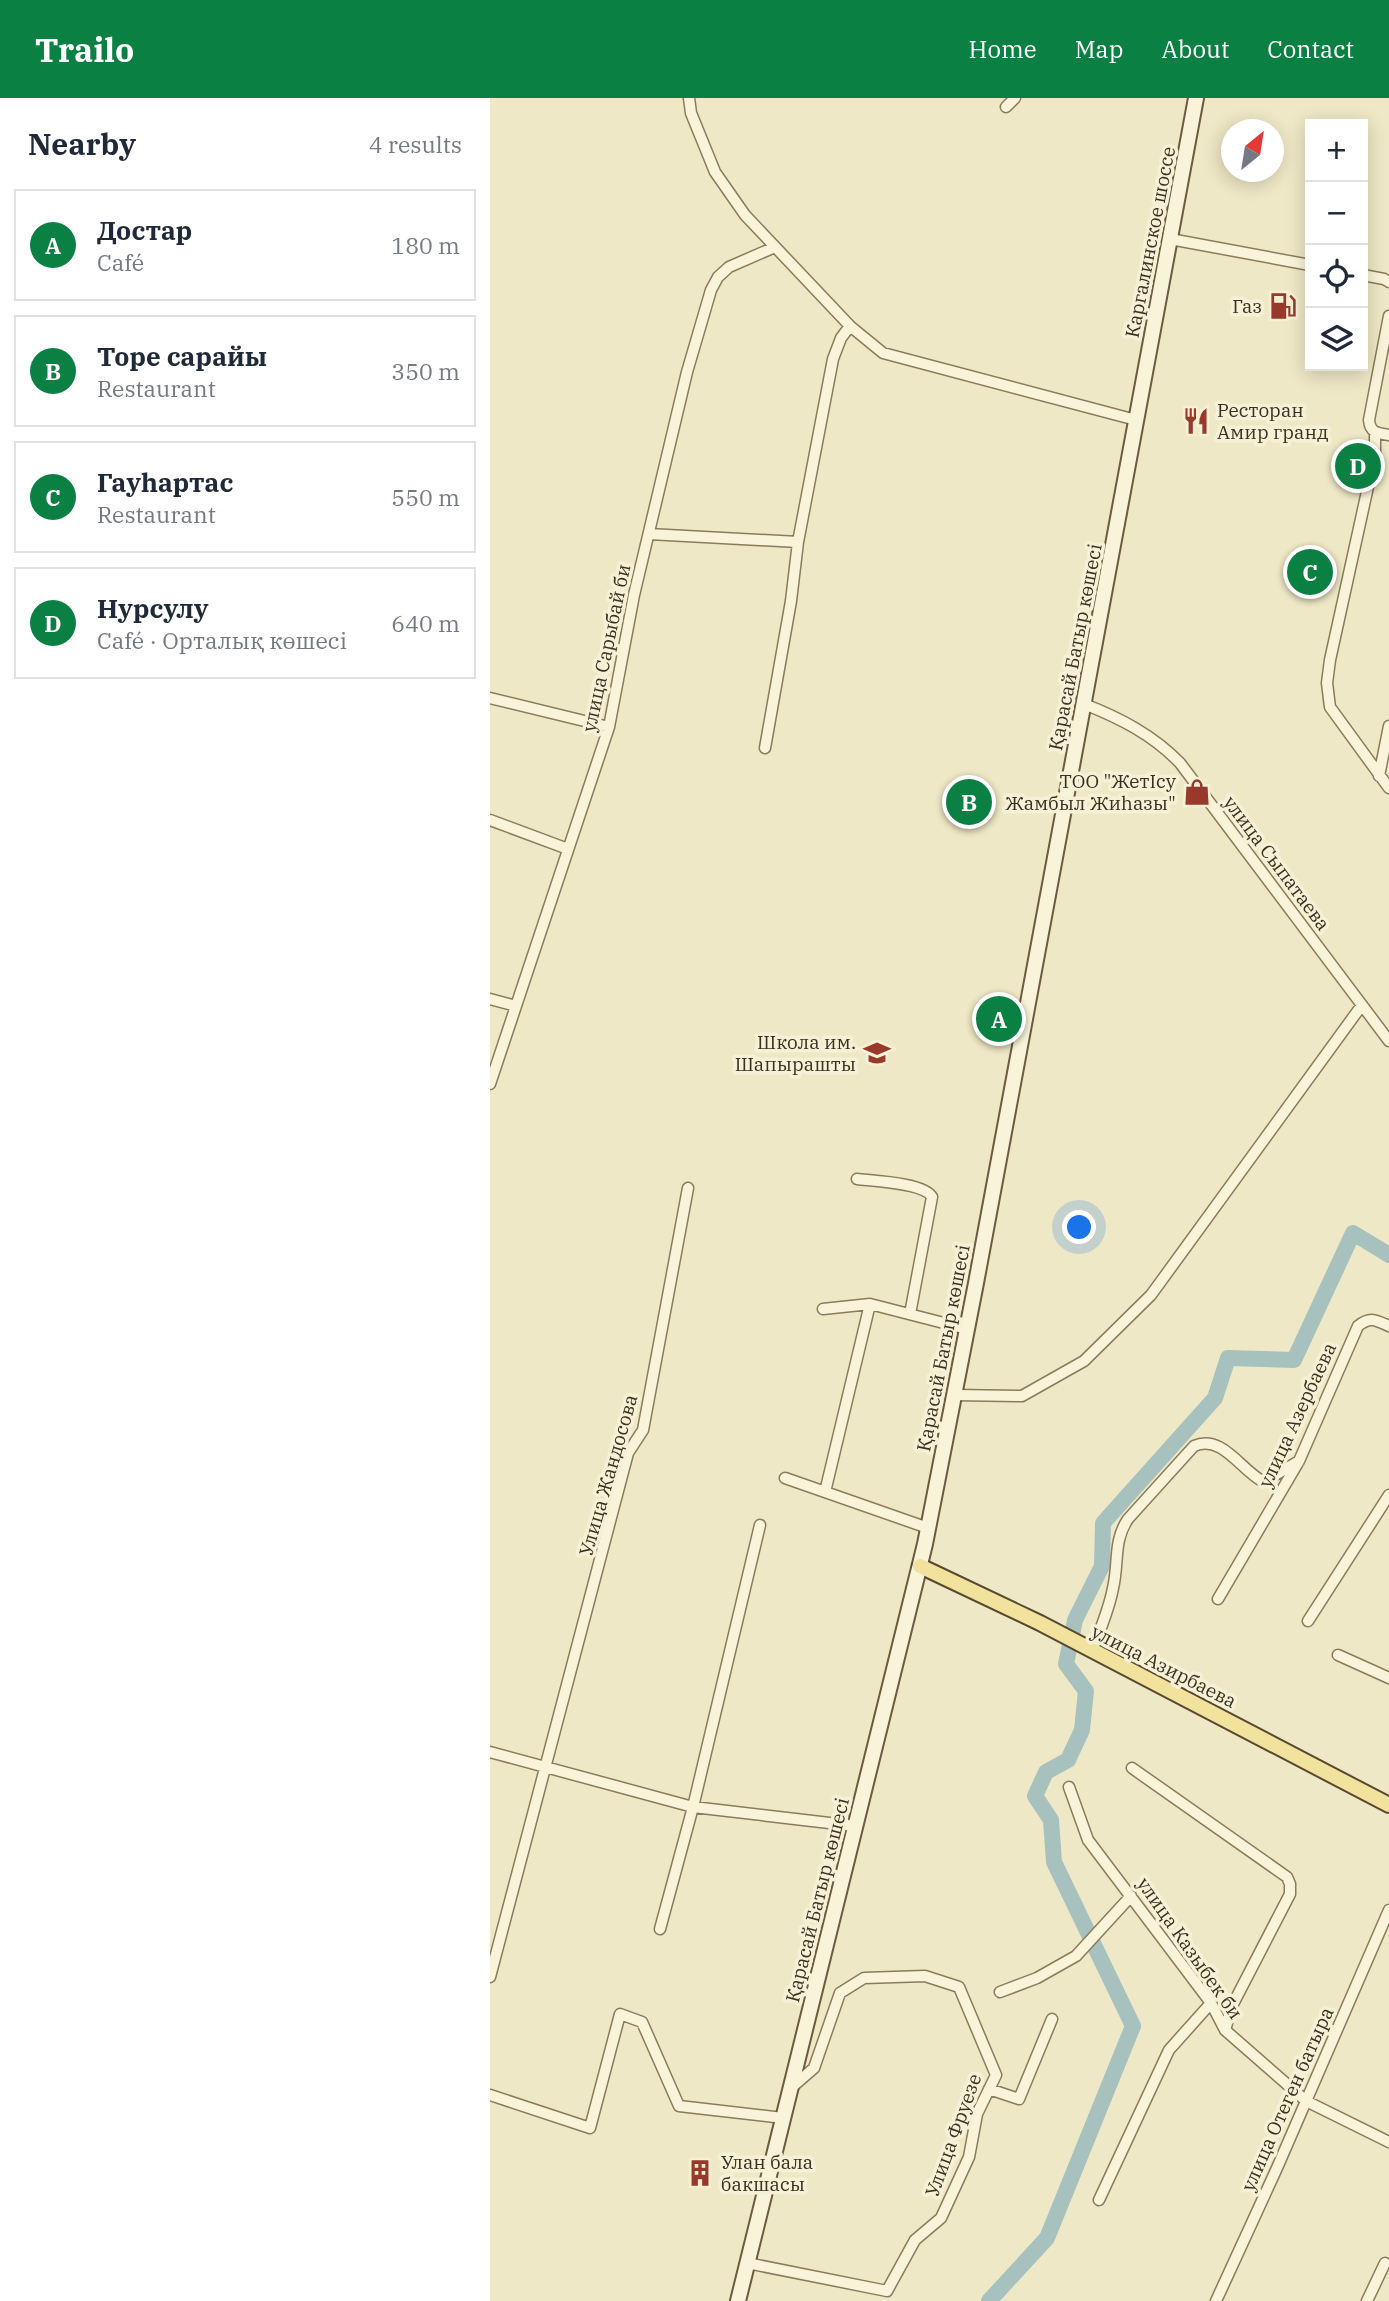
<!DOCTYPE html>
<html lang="en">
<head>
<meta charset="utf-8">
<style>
	body { margin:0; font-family:"IBM Plex Serif",serif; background:#f6f6f7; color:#1f2937 }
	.controls { position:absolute; right:21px; top:21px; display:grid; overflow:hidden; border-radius:0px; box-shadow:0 4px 18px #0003 }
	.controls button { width:63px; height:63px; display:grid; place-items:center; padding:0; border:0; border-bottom:2px solid #e0e1e3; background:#fff; color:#1f2937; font:35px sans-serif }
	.compass { position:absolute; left:731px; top:21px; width:63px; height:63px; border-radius:50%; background:#fff; box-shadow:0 4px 18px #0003; rotate:30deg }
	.you { position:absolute; left:590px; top:1130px; width:24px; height:24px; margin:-18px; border:5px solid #fff; border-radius:50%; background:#1a73e8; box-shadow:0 0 0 10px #1a73e833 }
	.badge { display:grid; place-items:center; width:46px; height:46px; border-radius:50%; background:#0b8043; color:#fff; font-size:23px; font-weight:700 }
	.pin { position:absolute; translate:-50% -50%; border:4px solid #fff; box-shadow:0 2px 7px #0006 }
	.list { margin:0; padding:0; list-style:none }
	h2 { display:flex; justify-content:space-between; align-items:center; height:91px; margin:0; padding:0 28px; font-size:30px }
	h2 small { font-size:23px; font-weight:400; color:#747a83 }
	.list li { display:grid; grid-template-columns:46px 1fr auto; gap:21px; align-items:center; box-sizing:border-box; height:112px; margin:0 14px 14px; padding:0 14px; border:2px solid #e0e1e3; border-radius:0px }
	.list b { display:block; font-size:26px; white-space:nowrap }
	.list p { margin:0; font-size:23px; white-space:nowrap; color:#747a83 }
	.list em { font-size:23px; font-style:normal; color:#747a83 }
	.icon { flex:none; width:38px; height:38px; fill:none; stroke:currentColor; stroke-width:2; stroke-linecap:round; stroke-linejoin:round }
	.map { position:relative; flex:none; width:899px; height:2203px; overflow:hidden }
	header { display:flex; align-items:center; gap:42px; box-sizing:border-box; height:98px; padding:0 35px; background:#0b8043; color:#fff }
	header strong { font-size:33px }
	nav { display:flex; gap:38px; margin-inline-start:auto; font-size:24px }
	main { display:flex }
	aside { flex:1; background:#fff }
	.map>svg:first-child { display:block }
</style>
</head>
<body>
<header>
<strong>Trailo</strong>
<nav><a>Home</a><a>Map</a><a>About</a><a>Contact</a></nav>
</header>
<main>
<aside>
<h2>Nearby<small>4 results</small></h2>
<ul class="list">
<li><span class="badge">A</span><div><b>Достар</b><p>Café</p></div><em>180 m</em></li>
<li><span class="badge">B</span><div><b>Торе сарайы</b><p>Restaurant</p></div><em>350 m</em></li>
<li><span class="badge">C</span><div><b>Гауhартас</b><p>Restaurant</p></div><em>550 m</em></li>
<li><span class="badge">D</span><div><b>Нурсулу</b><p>Café · Орталық көшесі</p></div><em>640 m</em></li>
</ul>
</aside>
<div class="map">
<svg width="899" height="2203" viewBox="0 0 899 2203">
	<rect width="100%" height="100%" fill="#efe8c6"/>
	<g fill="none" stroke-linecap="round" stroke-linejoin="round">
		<!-- river -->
		<path stroke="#a7c2be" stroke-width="16" d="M 499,2203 L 557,2140 L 643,1928 L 564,1764 L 561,1722 L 545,1698 L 556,1674 L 578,1662 L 592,1632 L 596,1593 L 576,1566 L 585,1522 L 612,1468 L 613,1425 L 725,1300 L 738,1260 L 804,1262 L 863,1135 L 899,1157"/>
		<defs>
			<path id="minor" d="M 199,0 L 201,15 L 225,74 L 255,117 L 360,228 L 393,255 L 646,322
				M 516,9 L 525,0
				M 680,141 L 820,167
				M 873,177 L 894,181 L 899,184
				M 899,218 L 879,322 C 880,335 888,335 899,337
				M 885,334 L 885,357 L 840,562 L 837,585 L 840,609 L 899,690
				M 159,436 L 308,444
				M 0,600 L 119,629
				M 594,606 C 630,620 663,637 690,665 L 899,943
				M 275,650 L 301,503 L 308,444 L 343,261 L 351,240 L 360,228
				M 889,678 L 899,628
				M 0,722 L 78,751
				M 0,901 L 26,908
				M 0,986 L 119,629 L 144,497 L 197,274 L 221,192 L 228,179 L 239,169 L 285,149
				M 367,1081 C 384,1083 435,1085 442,1099 L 420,1216
				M 333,1211 L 380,1206 L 477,1231
				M 464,1297 L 532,1298 L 594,1263 L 661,1197 L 872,907
				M 295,1380 L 438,1430
				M 335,1394 L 380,1206
				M 728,1501 L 809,1363 L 868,1228 C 880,1218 886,1222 899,1228
				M 818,1523 L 899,1397
				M 602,1553 C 610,1532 619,1512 623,1490 C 629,1465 623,1443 638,1421 L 704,1348 C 732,1336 750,1371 772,1383 L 780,1380 L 809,1363
				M 848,1557 L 899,1580
				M 0,1654 L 203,1709 L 365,1728
				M 642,1670 L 797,1779 L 800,1786 L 800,1796 L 742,1908 L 735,1932
				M 579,1689 L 598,1742 L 721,1905 L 735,1932 L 816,2003 L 899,2044
				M 170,1831 L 203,1709 L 270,1427
				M 0,1879 L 138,1355 L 153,1332 L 198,1090
				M 510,1894 L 547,1880 L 586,1858 L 641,1798
				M 499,1991 L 529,2001 L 562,1921
				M 0,1997 L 100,2030 L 130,1916 L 152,1924 L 189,2008 L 293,2020
				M 609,2102 L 679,1952 L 721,1905
				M 257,2165 L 397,2193 L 425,2142 L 451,2120 L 479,2059 L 487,2016 L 506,1977 L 469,1889 L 435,1878 L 374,1880 L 350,1895 L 324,1970 L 301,1990
				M 726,2203 L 787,2070 L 899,1812
				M 877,2203 L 895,2165"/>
			<path id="secondary" d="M 248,2203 L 435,1446 L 486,1185 L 706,0"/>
			<path id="primary" d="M 430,1468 L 550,1525 L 899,1707"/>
		</defs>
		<!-- minor casing -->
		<use href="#minor" stroke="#8a7b5b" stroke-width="13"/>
		<!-- secondary casing -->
		<use href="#secondary" stroke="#6c5b3e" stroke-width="18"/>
		<!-- primary casing -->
		<use href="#primary" stroke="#58482f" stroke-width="18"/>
		<!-- minor -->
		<use href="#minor" stroke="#f9f4d9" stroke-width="10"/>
		<!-- secondary -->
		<use href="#secondary" stroke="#f9f4d9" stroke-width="14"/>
		<!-- primary -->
		<use href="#primary" stroke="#f1e39e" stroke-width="14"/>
	</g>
	<!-- icons -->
	<defs>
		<symbol id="fuel-bare" viewBox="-9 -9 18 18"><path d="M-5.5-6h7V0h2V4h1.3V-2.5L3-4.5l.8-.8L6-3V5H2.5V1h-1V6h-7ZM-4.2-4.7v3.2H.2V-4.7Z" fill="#99392b" stroke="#f6f1d6" stroke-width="2.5" paint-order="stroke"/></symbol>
		<symbol id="restaurant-bare" viewBox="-9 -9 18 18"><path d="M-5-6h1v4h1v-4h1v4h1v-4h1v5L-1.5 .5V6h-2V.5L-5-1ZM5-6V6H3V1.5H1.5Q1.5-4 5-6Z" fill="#99392b" stroke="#f6f1d6" stroke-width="2.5" paint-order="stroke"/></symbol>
		<symbol id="shop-bare" viewBox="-9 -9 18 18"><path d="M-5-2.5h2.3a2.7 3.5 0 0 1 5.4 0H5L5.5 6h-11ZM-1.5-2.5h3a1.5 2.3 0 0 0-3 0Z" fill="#99392b" stroke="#f6f1d6" stroke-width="2.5" paint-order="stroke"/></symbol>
		<symbol id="school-bare" viewBox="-9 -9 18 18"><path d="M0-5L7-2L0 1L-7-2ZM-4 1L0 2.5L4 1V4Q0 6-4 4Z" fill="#99392b" stroke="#f6f1d6" stroke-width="2.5" paint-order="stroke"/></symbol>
		<symbol id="building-bare" viewBox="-9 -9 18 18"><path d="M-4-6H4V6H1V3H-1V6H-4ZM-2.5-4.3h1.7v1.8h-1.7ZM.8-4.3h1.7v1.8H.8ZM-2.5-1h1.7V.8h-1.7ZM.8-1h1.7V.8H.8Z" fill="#99392b" stroke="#f6f1d6" stroke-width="2.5" paint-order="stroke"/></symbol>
	</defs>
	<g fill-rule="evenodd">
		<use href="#fuel-bare" x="774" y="189" width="38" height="38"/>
		<use href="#restaurant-bare" x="687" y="304" width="38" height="38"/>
		<use href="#shop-bare" x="688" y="675" width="38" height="38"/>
		<use href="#school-bare" x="368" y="936" width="38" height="38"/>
		<use href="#building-bare" x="191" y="2056" width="38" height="38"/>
	</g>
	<g text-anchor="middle" stroke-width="7" stroke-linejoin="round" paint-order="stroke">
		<!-- street labels -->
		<g font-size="19" fill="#3a301f" stroke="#f6f1d6">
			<text transform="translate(660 144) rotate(-79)" y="7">Каргалинское шоссе</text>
			<text transform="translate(585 549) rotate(-79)" y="7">Қарасай Батыр көшесі</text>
			<text transform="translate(116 550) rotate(-78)" y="7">улица Сарыбай би</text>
			<text transform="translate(787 765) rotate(53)" y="7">улица Сыпатаева</text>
			<text transform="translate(453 1250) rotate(-79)" y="7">Қарасай Батыр көшесі</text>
			<text transform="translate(807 1317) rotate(-65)" y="7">улица Азербаева</text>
			<text transform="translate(118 1377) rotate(-74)" y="7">Улица Жандосова</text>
			<text transform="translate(674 1568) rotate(27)" y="7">улица Азирбаева</text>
			<text transform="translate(327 1802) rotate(-76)" y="7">Қарасай Батыр көшесі</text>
			<text transform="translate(700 1850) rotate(55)" y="7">улица Казыбек би</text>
			<text transform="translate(797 2001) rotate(-66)" y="7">улица Отеген батыра</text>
			<text transform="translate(463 2037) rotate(-70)" y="7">Улица Фруезе</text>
		</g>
		<!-- poi labels -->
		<g font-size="19" fill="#3a301f" stroke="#f6f1d6" text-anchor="end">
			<text x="772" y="215">Газ</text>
			<text x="727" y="319" text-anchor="start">Ресторан<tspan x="727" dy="22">Амир гранд</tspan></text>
			<text x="686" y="690">ТОО "ЖетIсу<tspan x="686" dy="22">Жамбыл Жиhазы"</tspan></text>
			<text x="366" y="951">Школа им.<tspan x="366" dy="22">Шапырашты</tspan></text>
			<text x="231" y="2071" text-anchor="start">Улан бала<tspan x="231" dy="22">бакшасы</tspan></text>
		</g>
	</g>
</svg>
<div class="controls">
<button>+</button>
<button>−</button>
<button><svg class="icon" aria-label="locate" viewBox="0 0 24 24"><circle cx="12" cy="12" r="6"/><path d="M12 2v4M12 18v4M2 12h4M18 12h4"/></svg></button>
<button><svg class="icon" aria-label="layers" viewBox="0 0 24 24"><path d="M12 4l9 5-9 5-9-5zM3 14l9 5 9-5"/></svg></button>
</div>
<svg class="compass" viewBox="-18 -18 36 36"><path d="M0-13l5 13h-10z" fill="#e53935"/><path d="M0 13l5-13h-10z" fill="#747a83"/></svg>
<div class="you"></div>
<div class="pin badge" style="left:509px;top:921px">A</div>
<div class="pin badge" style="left:479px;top:704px">B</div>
<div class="pin badge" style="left:820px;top:474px">C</div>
<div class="pin badge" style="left:868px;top:368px">D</div>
</div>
</main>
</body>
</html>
